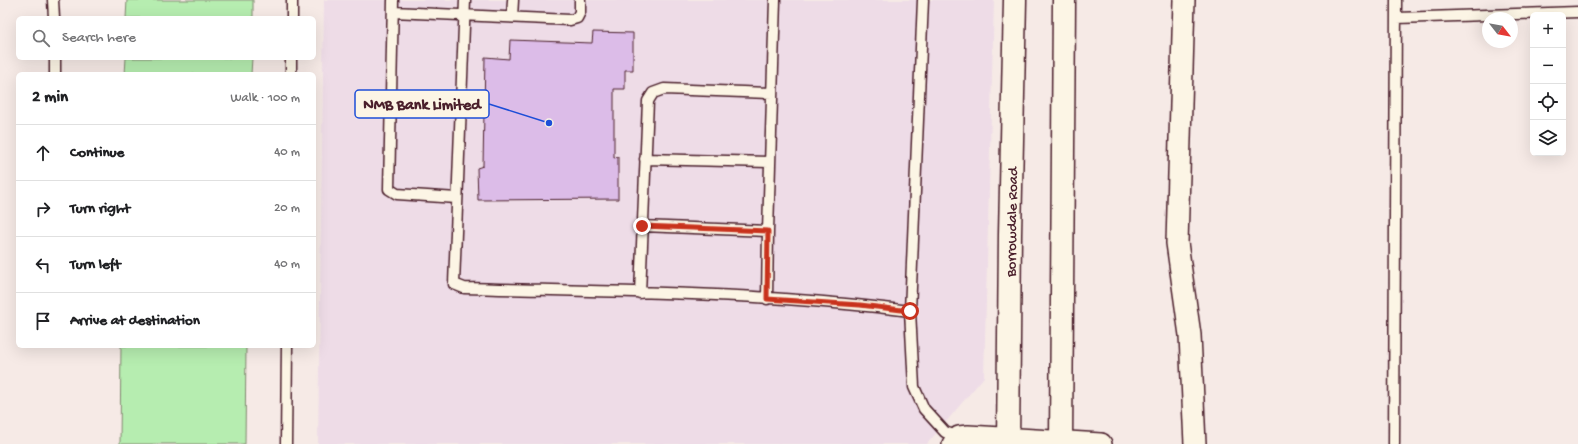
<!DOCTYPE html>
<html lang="en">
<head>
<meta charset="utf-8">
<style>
	body { margin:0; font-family:"Gochi Hand",sans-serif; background:#f2f2f2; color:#202124 }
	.controls { position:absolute; right:12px; top:12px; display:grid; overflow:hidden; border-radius:6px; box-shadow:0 4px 16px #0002 }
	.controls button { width:36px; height:36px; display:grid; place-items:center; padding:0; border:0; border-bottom:1px solid #e0e0e0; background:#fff; color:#202124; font:20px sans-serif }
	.compass { position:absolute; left:1482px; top:12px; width:36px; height:36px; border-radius:50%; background:#fff; box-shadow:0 4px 16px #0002; rotate:121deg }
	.stop { position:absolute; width:12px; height:12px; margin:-9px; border:3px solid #c8321e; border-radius:50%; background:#fff }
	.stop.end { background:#c8321e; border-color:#fff; box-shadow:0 1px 4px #0008 }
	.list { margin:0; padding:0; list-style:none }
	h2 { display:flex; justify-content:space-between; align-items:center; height:52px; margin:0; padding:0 16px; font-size:17px }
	h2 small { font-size:13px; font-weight:400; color:#757577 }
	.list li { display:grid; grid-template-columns:26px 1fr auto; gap:12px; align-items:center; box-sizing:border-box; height:56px; padding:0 16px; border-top:1px solid #e0e0e0 }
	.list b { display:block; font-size:15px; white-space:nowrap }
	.list em { font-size:13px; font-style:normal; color:#757577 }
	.icon { flex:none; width:22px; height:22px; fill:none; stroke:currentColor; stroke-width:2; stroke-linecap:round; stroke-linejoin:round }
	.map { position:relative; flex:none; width:1578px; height:444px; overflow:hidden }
	.search { position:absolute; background:#fff; box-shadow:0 4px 16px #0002; left:16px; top:16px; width:300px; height:44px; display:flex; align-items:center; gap:10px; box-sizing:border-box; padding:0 14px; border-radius:6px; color:#757577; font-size:15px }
	.panel { position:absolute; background:#fff; box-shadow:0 4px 16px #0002; left:16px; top:72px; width:300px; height:276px; border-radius:6px }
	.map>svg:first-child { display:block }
</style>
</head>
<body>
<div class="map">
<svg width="1578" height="444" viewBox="0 0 1578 444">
	<rect width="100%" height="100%" fill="#f6eae6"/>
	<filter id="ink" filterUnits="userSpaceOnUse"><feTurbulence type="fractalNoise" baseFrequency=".025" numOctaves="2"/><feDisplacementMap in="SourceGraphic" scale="8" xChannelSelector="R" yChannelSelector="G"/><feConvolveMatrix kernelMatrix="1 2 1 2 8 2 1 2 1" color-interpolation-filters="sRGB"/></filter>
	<g filter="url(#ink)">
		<!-- built -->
		<path fill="#eedce7" d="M 324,0 L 994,0 L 984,377 L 927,444 L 318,444 Z"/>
		<!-- green -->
		<path fill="#b6edb0" stroke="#80866e" d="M 127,0 L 253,0 L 253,18 L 126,18 Z
			M 126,58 L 252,58 L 251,74 L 125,74 Z
			M 121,346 L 246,346 L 245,444 L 120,444 Z"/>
		<!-- building -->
		<path fill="#dcbce8" stroke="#4a1f2b" d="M 593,32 L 633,33 L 633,70 L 625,70 L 625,89 L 614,89 L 614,158 L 618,157 L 618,199 L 478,200 L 477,168 L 483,166 L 485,57 L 509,59 L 510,40 L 592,43 Z"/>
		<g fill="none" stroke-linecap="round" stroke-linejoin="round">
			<defs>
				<path id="lane" d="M 53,0 L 54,18
					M 393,0 L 389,189 L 397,194 L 457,198
					M 465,0 L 454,284 L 464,288 C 613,292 763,292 910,311
					M 923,0 L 910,311 L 914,387 L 924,409 L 945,432 L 959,437
					M 393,12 L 570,20 L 577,18 L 580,12 L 580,0
					M 512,17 L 513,0
					M 292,18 L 292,0
					M 1397,18 L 1578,12
					M 55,58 L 55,74
					M 291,74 L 291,58
					M 645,159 L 770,162
					M 642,226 L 768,231
					M 640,293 L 648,101 L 653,93 L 664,89 L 772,93
					M 767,299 L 768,231 L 775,0
					M 286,444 L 287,346
					M 1394,444 L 1396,0"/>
				<path id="street" d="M 1184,0 L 1177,243 L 1190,335 L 1195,444
					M 953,444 L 959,437 L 968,436 L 1101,444"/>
				<path id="secondary" d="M 1008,444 L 1010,234 L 1015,0
					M 1061,444 L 1064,0"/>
			</defs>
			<!-- lane casing -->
			<use href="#lane" stroke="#4a1f2b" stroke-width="13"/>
			<!-- street casing -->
			<use href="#street" stroke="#4a1f2b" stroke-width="24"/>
			<!-- secondary casing -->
			<use href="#secondary" stroke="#4a1f2b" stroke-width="25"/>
			<!-- lane -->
			<use href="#lane" stroke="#fcf5e5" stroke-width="10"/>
			<!-- street -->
			<use href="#street" stroke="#fcf5e5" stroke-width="21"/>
			<!-- secondary -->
			<use href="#secondary" stroke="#fcf5e5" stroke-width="22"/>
		</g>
	</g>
	<g fill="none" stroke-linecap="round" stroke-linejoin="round" filter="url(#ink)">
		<!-- route -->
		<path stroke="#c8321e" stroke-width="5" d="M 642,226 L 768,231 L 767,299 L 860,305 L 910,311"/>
	</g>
	<g text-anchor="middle" stroke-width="4" stroke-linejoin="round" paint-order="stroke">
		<!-- street labels -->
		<g font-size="15" fill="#4a1f2b" stroke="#fcf5e5">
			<text transform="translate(1011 222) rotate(-89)" y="5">Borrowdale Road</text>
		</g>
	</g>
	<!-- callouts -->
	<path fill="none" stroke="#1d4ed8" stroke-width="1.5" d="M549 123L489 104"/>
	<circle fill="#1d4ed8" stroke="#fcf5e5" stroke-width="1.5" cx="549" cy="123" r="4"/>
	<rect fill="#fcf5e5" stroke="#1d4ed8" stroke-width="1.5" x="355" y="90" width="134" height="28" rx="4"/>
	<g font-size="16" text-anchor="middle" font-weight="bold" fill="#4a1f2b">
		<text x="422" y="109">NMB Bank Limited</text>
	</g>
</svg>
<div class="controls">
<button>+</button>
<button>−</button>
<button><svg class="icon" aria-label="locate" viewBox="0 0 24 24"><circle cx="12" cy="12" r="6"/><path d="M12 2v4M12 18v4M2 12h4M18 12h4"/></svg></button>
<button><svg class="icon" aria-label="layers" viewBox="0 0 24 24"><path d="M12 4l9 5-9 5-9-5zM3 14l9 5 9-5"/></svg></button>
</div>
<svg class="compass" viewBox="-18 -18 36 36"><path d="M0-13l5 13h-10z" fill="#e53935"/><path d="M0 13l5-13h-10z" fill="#757577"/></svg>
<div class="stop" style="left:910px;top:311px"></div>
<div class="stop end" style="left:642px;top:226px"></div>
<div class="search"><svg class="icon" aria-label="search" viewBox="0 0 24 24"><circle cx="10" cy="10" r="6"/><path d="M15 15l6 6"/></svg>Search here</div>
<section class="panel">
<h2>2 min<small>Walk · 100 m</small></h2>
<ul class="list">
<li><svg class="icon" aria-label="ahead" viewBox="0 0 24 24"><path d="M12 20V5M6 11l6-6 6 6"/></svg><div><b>Continue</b></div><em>40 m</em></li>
<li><svg class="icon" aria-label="right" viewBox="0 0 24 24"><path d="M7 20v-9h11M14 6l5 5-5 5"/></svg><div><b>Turn right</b></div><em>20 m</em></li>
<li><svg class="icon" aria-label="left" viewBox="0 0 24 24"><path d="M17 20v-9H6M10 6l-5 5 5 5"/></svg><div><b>Turn left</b></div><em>40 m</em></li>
<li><svg class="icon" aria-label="arrive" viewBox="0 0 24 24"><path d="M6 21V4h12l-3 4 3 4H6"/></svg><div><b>Arrive at destination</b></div></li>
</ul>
</section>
</div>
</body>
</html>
